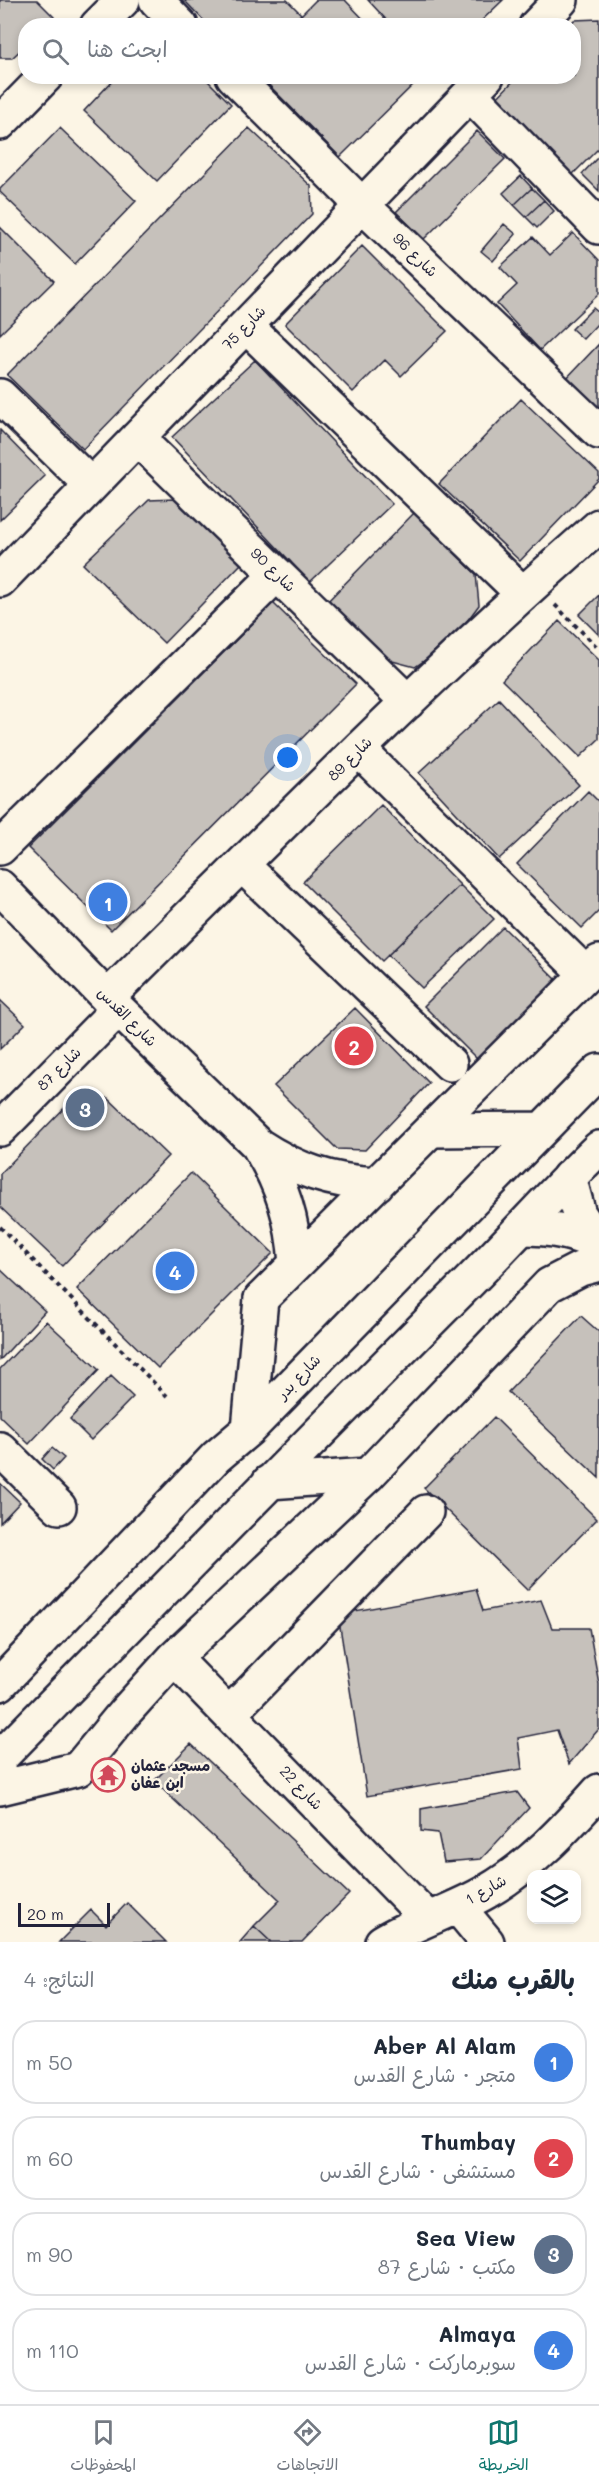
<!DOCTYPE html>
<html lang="ar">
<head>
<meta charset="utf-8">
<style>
	body { margin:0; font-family:Mali,"Playpen Sans Arabic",sans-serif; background:#f2f2f3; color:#1f2937; direction:rtl }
	.controls { position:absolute; right:18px; bottom:18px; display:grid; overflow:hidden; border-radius:12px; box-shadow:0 3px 9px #0003 }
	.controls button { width:54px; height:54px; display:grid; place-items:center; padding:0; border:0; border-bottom:2px solid #e0e1e3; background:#fff; color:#1f2937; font:30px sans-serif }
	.scale { position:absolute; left:18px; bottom:15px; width:92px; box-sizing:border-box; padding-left:6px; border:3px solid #22223b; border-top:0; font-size:16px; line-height:21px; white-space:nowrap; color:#22223b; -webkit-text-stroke:4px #fcf5e5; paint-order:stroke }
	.you { position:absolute; left:288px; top:758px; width:21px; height:21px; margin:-15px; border:4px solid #fff; border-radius:50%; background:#1a73e8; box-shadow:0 0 0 9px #1a73e833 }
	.badge { display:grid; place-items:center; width:39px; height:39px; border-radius:50%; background:#0f766e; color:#fff; font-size:20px; font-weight:700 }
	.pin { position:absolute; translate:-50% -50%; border:3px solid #fff; box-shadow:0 2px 6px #0006 }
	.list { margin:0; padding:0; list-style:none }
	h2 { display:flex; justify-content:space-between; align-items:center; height:78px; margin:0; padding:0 24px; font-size:26px }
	h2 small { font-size:20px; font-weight:400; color:#747a83 }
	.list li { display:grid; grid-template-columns:39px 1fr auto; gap:18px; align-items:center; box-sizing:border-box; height:84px; margin:0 12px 12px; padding:0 12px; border:2px solid #e0e1e3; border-radius:24px }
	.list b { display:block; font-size:22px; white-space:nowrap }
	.list p { margin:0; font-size:20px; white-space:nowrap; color:#747a83 }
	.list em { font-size:20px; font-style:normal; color:#747a83 }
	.icon { flex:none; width:33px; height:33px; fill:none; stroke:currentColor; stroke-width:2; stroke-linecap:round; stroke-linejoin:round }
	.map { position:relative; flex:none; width:599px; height:1942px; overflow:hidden; direction:ltr }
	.search { position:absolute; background:#fff; box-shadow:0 3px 9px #0003; left:18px; right:18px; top:18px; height:66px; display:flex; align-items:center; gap:15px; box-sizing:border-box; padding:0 21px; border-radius:24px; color:#747a83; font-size:22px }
	.sheet { height:462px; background:#fff }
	nav { display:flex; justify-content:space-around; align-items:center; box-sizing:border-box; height:84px; border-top:2px solid #e0e1e3; background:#fff; font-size:16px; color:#747a83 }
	nav a { display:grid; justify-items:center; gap:3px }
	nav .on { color:#0f766e }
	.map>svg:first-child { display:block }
</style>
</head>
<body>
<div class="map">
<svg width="599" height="1942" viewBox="0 0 599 1942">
	<rect width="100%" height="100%" fill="#fcf5e5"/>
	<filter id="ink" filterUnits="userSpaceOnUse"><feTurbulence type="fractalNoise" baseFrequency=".0167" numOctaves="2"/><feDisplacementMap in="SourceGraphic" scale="12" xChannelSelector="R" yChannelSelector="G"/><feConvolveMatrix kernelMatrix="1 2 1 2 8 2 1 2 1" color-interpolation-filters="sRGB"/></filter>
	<g filter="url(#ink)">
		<!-- building -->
		<path fill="#c6c1bb" stroke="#22223b" stroke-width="1.5" d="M 0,0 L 37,0 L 54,17 L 45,26 L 26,26 L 26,45 L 12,58 L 0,58 Z
			M 184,0 L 287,0 L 301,14 L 290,26 L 209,26 Z
			M 316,0 L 345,0 L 370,26 L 290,26 Z
			M 368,0 L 503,0 L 476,26 L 392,26 Z
			M 599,19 L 599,148 L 570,177 L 493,102 L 518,76 L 574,76 L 574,26 L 569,26 L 574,20 Z
			M 117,76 L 203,76 L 231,104 L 157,181 L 84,111 Z
			M 260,76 L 420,76 L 421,77 L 340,157 Z
			M 60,128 L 136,201 L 75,264 L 0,192 L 0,189 Z
			M 249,128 L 311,186 L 312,214 L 83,449 L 7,375 Z
			M 477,131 L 505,159 L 424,239 L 396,212 Z
			M 599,156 L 599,191 L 582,174 Z
			M 521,176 L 532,188 L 514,205 L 503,193 Z
			M 532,188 L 544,200 L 526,217 L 514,205 Z
			M 544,200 L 554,211 L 537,228 L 526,217 Z
			M 504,224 L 516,234 L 493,261 L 481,251 Z
			M 0,227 L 54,281 L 0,334 Z
			M 573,233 L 599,260 L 599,294 L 540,350 L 497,304 L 517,285 L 500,267 L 533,237 L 550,255 Z
			M 362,246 L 447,331 L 401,376 L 385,360 L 353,392 L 285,324 Z
			M 593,308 L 599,313 L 599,322 L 583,339 L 572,329 Z
			M 599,344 L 599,425 L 563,382 Z
			M 255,360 L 392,504 L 310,582 L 172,437 Z
			M 521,399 L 599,473 L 599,479 L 520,561 L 439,484 Z
			M 0,430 L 45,476 L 0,520 Z
			M 175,499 L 241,564 L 164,643 L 83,564 L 149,500 Z
			M 414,513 L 476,574 L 479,605 L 452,641 L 415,667 L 381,658 L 323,606 Z
			M 599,595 L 599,635 L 579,615 Z
			M 273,603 L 356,684 L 111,930 L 28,848 Z
			M 559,621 L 599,660 L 599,739 L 580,757 L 502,680 Z
			M 499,699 L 579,785 L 499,859 L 419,773 Z
			M 588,791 L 599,802 L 599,911 L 582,928 L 517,864 Z
			M 381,805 L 460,885 L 382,961 L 303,882 Z
			M 460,885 L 494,919 L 422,988 L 388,955 Z
			M 503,927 L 557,980 L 477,1059 L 424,1006 Z
			M 0,1000 L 25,1024 L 0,1049 Z
			M 355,1008 L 429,1083 L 365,1150 L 337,1149 L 274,1086 Z
			M 74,1098 L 108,1098 L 168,1156 L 62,1266 L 0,1207 L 0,1174 Z
			M 191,1173 L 273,1253 L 158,1368 L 77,1289 Z
			M 0,1269 L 45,1311 L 0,1360 Z
			M 581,1316 L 599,1332 L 599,1478 L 508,1392 Z
			M 46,1321 L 99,1370 L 29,1444 L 0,1416 L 0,1369 Z
			M 111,1376 L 133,1397 L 91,1440 L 70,1419 Z
			M 494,1417 L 597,1519 L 527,1590 L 424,1488 Z
			M 52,1448 L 64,1458 L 53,1470 L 42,1459 Z
			M 0,1483 L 20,1502 L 0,1523 Z
			M 476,1589 L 483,1611 L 541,1600 L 552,1628 L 589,1628 L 599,1684 L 599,1729 L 569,1764 L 557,1730 L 518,1738 L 522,1769 L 367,1796 L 338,1614 Z
			M 191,1744 L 349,1894 L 302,1942 L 271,1942 L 254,1926 L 280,1900 L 154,1781 Z
			M 517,1792 L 529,1808 L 481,1859 L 444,1862 L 438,1833 L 421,1831 L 421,1809 Z
			M 127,1903 L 166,1942 L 59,1942 L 91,1910 L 106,1925 Z
			M 254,1926 L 271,1942 L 240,1942 Z"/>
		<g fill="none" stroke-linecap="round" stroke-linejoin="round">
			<defs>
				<path id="minor" d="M 156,0 L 181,26
					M 97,26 L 123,0
					M 536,26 L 561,0
					M 233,76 L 362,205 L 599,432
					M 470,94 L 599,227
					M 0,123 L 46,76
					M 246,326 L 522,593
					M 0,396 L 91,485
					M 137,438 L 408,702
					M 0,580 L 487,76
					M 359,750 L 586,974
					M 0,848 L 277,574
					M 242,865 L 450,1064
					M 0,887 L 118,1009 L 258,1145 C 296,1170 331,1182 377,1184
					M 107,998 C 269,838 428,675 599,526
					M 0,1129 L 118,1009
					M 259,1147 C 282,1184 293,1220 296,1264
					M 569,1177 L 579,1214 L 599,1244
					M 522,1228 C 551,1228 574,1232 599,1245
					M 261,1299 L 599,962
					M 0,1449 L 59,1507
					M 174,1658 L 428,1919
					M 229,1714 L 426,1512
					M 78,1769 L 125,1712 L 174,1658 L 368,1475 L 549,1285 L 580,1269 L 599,1264
					M 458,1907 L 487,1942
					M 382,1942 C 415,1922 453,1911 486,1892 C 531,1866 565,1829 599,1791"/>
				<path id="major" d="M 432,1130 L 542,1129
					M 249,1429 L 261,1299
					M 269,1482 L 368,1475
					M 0,1684 L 216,1457 L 249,1429 L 599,1071
					M 0,1758 C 156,1598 312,1439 470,1281 C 514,1237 554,1191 599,1148
					M 0,1788 L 78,1769"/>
			</defs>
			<!-- minor casing -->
			<use href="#minor" stroke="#22223b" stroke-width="38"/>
			<!-- major casing -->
			<use href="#major" stroke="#22223b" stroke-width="38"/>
			<!-- path -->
			<path stroke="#22223b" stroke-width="4" stroke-dasharray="4.5 4.5" stroke-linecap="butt" d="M 555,605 L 599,649
				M 0,1227 L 167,1396"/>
			<!-- minor -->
			<use href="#minor" stroke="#fcf5e5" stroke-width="33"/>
			<!-- major -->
			<use href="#major" stroke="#fcf5e5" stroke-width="33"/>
		</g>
	</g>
	<!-- icons -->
	<defs>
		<symbol id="temple-ring" viewBox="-11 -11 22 22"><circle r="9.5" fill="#fcf5e5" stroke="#d1495b" stroke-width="1.5"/><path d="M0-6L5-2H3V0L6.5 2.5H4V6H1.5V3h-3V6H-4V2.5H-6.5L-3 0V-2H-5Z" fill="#d1495b"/></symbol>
	</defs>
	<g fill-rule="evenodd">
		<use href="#temple-ring" x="89" y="1756" width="38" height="38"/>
	</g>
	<g text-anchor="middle" stroke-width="5" stroke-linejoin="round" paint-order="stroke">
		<!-- street labels -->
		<g font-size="15" fill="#22223b" stroke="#fcf5e5">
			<text transform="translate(415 255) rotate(44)" y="5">شارع 96</text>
			<text transform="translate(244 328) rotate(-46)" y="5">شارع 75</text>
			<text transform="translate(273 570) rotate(44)" y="5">شارع 90</text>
			<text transform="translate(350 759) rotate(-45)" y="5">شارع 89</text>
			<text transform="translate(127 1017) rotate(45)" y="5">شارع القدس</text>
			<text transform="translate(59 1069) rotate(-45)" y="5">شارع 87</text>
			<text transform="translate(299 1377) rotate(-46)" y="5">شارع بدر</text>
			<text transform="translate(301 1788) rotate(46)" y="5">شارع 22</text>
			<text transform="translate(486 1890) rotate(-30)" y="5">شارع 1</text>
		</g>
		<!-- poi labels -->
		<g font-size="15" font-weight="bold" fill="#22223b" stroke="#fcf5e5" text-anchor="start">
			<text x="131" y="1771">مسجد عثمان<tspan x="131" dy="17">ابن عفان</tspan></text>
		</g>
	</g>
</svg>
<div class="controls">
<button><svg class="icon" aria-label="layers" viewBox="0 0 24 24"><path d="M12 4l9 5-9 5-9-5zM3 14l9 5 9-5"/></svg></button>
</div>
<div class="scale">20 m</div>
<div class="you"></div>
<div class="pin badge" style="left:108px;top:902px;background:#3f7fe0">1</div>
<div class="pin badge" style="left:354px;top:1046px;background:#e0444e">2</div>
<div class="pin badge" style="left:85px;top:1108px;background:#5c6f8a">3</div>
<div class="pin badge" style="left:175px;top:1271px;background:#3f7fe0">4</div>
<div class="search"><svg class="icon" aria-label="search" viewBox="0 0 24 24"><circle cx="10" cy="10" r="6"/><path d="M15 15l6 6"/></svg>ابحث هنا</div>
</div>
<section class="sheet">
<h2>بالقرب منك<small>النتائج: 4</small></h2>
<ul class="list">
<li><span class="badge" style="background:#3f7fe0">1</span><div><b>Aber Al Alam</b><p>متجر · شارع القدس</p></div><em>50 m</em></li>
<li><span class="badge" style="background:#e0444e">2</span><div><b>Thumbay</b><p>مستشفى · شارع القدس</p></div><em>60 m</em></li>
<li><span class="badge" style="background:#5c6f8a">3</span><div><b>Sea View</b><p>مكتب · شارع 87</p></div><em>90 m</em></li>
<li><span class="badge" style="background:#3f7fe0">4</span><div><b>Almaya</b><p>سوبرماركت · شارع القدس</p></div><em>110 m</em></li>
</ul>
</section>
<nav>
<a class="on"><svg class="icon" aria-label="map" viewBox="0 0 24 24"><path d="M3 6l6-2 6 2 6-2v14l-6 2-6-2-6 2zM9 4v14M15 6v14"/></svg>الخريطة</a>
<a><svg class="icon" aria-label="directions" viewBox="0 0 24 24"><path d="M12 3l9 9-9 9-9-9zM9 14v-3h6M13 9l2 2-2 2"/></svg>الاتجاهات</a>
<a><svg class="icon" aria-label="saved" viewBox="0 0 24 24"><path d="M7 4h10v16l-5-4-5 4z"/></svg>المحفوظات</a>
</nav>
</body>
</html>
